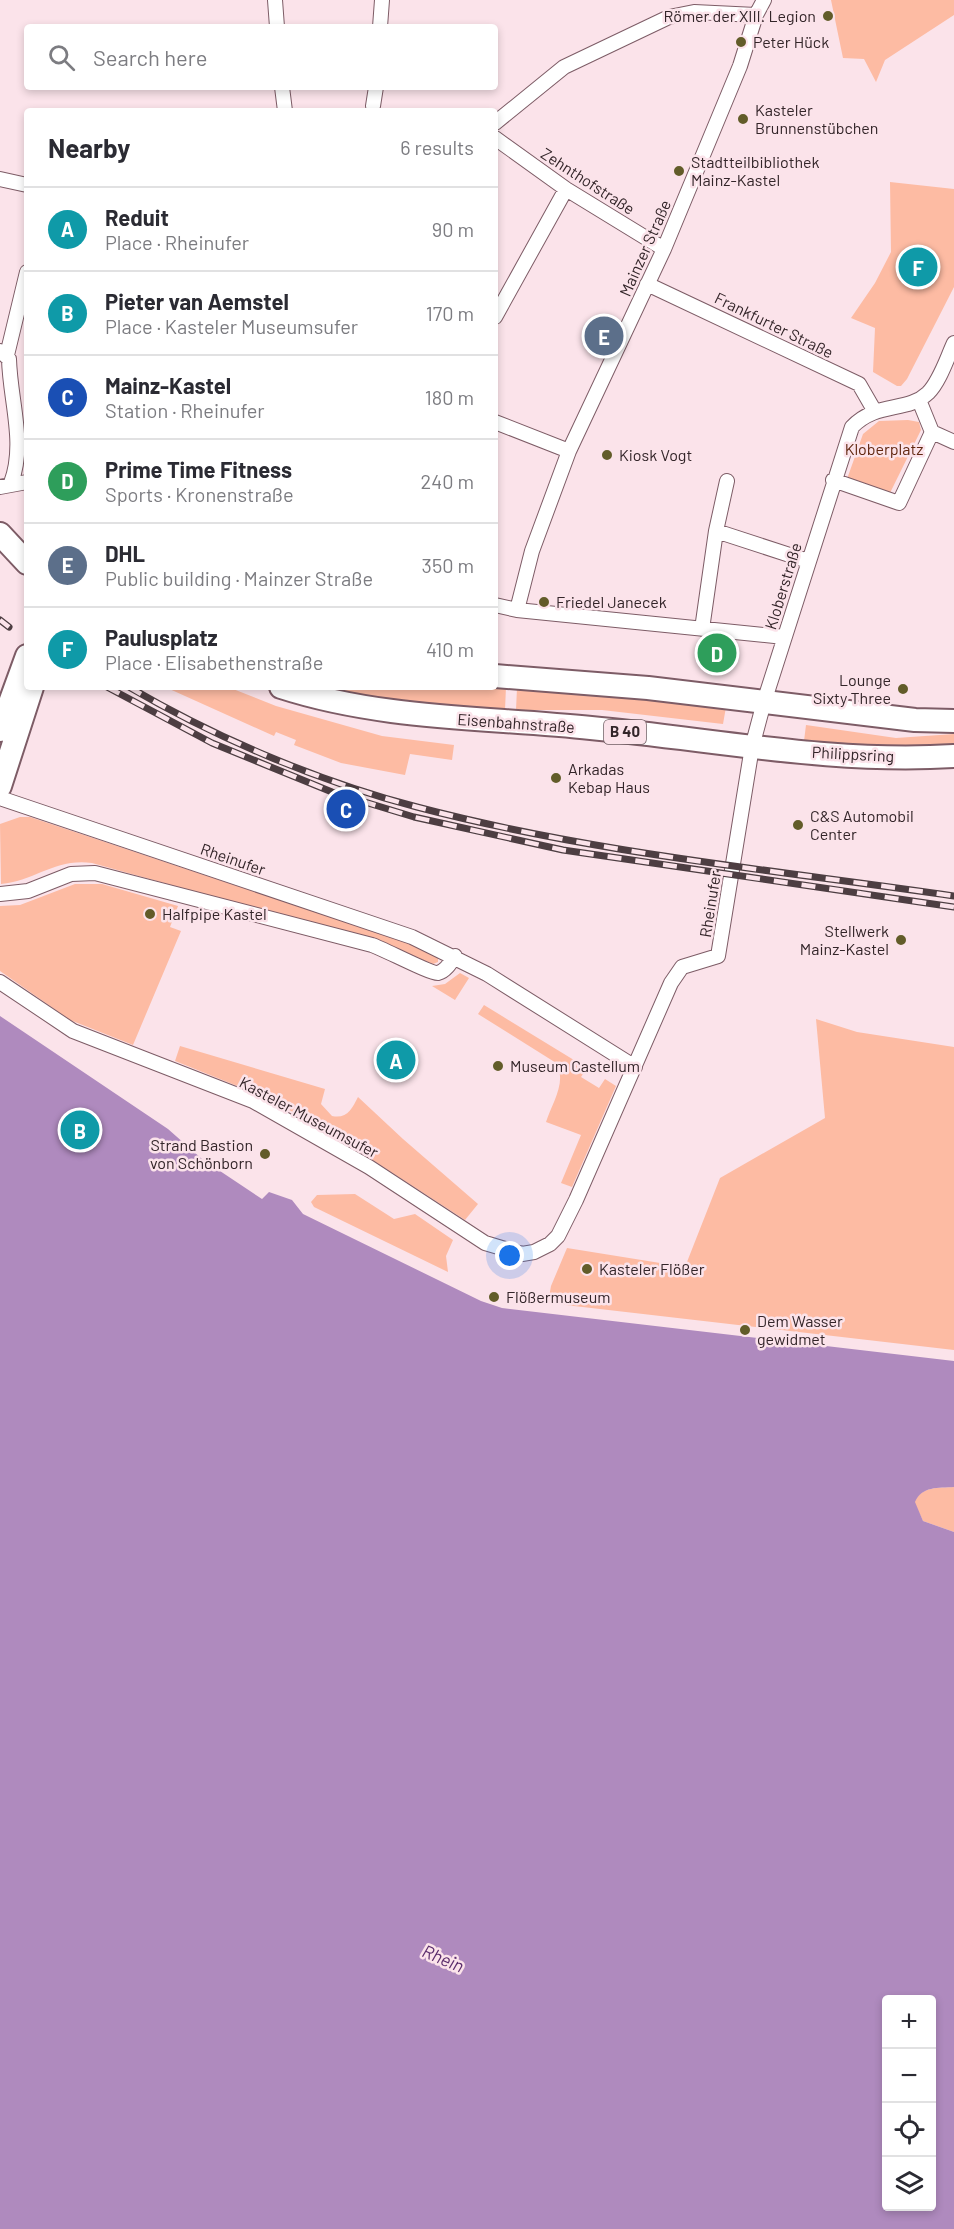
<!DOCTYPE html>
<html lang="en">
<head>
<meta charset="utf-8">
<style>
	body { margin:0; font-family:Barlow,sans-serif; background:#f7f7f7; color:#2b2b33 }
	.controls { position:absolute; right:18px; bottom:18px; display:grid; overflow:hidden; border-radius:6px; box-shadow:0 3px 9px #0003 }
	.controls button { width:54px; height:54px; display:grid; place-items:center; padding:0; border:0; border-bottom:2px solid #e1e1e2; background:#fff; color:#2b2b33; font:30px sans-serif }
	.you { position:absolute; left:510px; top:1256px; width:21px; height:21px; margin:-15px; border:4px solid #fff; border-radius:50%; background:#1a73e8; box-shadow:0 0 0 9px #1a73e833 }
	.badge { display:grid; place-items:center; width:39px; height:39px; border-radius:50%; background:#625c29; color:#fff; font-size:20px; font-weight:700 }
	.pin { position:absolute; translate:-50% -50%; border:3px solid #fff; box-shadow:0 2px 6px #0006 }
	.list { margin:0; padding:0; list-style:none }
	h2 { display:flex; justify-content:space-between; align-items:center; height:78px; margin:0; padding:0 24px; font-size:26px }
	h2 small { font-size:20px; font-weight:400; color:#7c7c81 }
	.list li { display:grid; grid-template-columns:39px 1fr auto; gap:18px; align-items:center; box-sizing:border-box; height:84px; padding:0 24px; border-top:2px solid #e1e1e2 }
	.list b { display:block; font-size:22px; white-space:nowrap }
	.list p { margin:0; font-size:20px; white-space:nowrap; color:#7c7c81 }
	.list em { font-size:20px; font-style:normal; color:#7c7c81 }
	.icon { flex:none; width:33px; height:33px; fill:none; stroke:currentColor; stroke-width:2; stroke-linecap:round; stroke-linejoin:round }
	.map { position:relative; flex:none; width:954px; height:2229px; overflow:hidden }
	.search { position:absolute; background:#fff; box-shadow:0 3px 9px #0003; left:24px; top:24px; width:474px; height:66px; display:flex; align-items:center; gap:15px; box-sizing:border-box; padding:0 21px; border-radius:6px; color:#7c7c81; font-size:22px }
	.panel { position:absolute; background:#fff; box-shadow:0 3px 9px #0003; left:24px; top:108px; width:474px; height:582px; border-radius:6px }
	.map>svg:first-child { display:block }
</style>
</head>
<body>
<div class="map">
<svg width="954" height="2229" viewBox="0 0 954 2229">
	<rect width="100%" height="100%" fill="#fbe3ea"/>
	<!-- green -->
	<path fill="#fdbba3" d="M 831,0 L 954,0 L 954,15 L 885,60 L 876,82 L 864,59 L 843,58 Z
		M 890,182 L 954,189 L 954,287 L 907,379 L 901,386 L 897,386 L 873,372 L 875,328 L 851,318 L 875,283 L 891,252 Z
		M 908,420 L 919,422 L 921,430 L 890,493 L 847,479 L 863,434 L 879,421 Z
		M 165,687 L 228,687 L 276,706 L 382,736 L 454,745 L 452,760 L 410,754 L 405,775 L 341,763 L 294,745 L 296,740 L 276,732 L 274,736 Z
		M 313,687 L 506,687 L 505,710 L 433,708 Z
		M 517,688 L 726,707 L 723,724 L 602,710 L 516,710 Z
		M 806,725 L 896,738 L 954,734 L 954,748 L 877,749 L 804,741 Z
		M 20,817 L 30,817 L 424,948 L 438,957 L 438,962 L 433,964 L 380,943 L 92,863 C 55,858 35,881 1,884 L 0,824 Z
		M 75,884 L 102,884 L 178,906 L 170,927 L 181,931 L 133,1045 L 70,1020 L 0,971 L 0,906 L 20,905 Z
		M 460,973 L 469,978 L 455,1000 L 432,986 L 445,984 Z
		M 484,1005 L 587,1068 L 581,1077 L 599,1088 L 605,1079 L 616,1086 L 572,1187 L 561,1183 L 581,1135 L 546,1122 C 552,1103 570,1077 553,1061 L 478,1014 Z
		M 816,1019 L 857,1032 L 954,1047 L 954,1350 L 548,1303 L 551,1286 L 567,1248 L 685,1267 L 720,1178 L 825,1118 Z
		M 180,1046 L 325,1089 L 321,1104 L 332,1116 C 347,1119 352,1109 358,1097 L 403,1139 L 478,1204 L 465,1220 L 317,1124 L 257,1094 L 175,1061 Z
		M 355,1194 L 394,1219 L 415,1214 L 453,1240 L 446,1256 L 448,1272 L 314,1207 L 311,1202 L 317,1195 Z
		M 954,1487 L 954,1532 L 923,1521 L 914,1502 C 922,1486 938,1488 954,1487 Z"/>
	<!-- water -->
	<path fill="#af8abe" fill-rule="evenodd" d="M 0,1016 L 168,1129 L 202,1159 L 262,1199 L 269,1192 L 292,1200 L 303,1214 L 481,1301 L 502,1308 L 954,1361 L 954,1487 C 938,1488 922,1486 915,1502 L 923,1521 L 954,1532 L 954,2229 L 0,2229 ZM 886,2000 L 932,2000 L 932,2206 L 886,2206 Z"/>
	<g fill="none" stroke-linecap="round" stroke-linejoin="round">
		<defs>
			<path id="street" d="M 275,0 L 277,27
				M 380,27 L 382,0
				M 282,87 L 285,111
				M 373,106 L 376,87
				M 495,123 L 564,67 L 669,17 L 694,12 L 756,15
				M 495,138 L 566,189 L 664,249
				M 0,179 L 27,185
				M 647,284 L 859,384 L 874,410
				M 495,317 L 566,189
				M 0,351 L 9,359 C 10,401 26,443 11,483
				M 7,355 L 27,272
				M 919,400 L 932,432 L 954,442
				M 495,422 L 569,451
				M 833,480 L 899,503 L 932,432
				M 0,487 L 27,482
				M 716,531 L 727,481
				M 495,605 L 517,610 L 784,637
				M 517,610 L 532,551 L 569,451 L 664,249 L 740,66 L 756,15 L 764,0
				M 702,629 L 716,531 L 808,561
				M 0,798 L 412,937 L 487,974 L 635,1067
				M 0,894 L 28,891 L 71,874 L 95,873 L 372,945 C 384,949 431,974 438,973 C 446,971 451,962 455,956
				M 0,982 L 73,1031 L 253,1101 L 369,1167 L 485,1243 L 522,1254 L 534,1252 L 550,1244 L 558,1236 L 576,1200 L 671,983 L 682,967 L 718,956 L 752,747 L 764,702 L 852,427 C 877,401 907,413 928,393 C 940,381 947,358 954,343"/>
			<path id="primary" d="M 0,534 L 27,563
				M 495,676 L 648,688 L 915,720 L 954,721
				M 281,687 C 383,720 487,717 591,728 C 712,739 833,764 954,756
				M 0,730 L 27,656
				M 0,786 L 32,687"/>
		</defs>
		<!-- street casing -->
		<use href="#street" stroke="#7d5c66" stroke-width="16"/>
		<!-- primary casing -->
		<use href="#primary" stroke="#7d5c66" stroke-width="26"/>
		<!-- street -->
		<use href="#street" stroke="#fff" stroke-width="14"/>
		<!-- primary -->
		<use href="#primary" stroke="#fff" stroke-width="22"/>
		<defs>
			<path id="rail" d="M 0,620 L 9,627
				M 107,687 L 212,743 L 332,792 L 414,817 L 563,850 L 954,907
				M 129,687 C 216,738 320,782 417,807 C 592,853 775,870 954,896"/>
		</defs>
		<!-- rail casing -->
		<use href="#rail" stroke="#4d3e42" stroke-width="7"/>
		<!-- rail -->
		<use href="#rail" stroke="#fbe3ea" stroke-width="4.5" stroke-dasharray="14" stroke-linecap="butt"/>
	</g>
	<!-- markers -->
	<g fill="#625c29" stroke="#fbe3ea" stroke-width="2">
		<circle cx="828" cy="16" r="6"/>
		<circle cx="741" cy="42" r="6"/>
		<circle cx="743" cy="119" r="6"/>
		<circle cx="679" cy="171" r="6"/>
		<circle cx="607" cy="455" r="6"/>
		<circle cx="544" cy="602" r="6"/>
		<circle cx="903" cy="689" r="6"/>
		<circle cx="556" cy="778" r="6"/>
		<circle cx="798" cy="825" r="6"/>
		<circle cx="150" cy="914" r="6"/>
		<circle cx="901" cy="940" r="6"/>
		<circle cx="498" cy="1066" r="6"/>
		<circle cx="265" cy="1154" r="6"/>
		<circle cx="587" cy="1269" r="6"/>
		<circle cx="494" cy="1297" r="6"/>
		<circle cx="745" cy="1330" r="6"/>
	</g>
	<g text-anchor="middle" stroke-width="5" stroke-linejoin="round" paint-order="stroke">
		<!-- shield labels -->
		<rect fill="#fbe3ea" stroke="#6f5e63" stroke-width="1.5" x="604" y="720" width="42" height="24" rx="4.5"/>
		<g font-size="15" font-weight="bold" fill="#332529">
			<text x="625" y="737">B 40</text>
		</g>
		<!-- poi labels -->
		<g font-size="16" fill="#332529" stroke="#fbe3ea" text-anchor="start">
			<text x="816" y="22" text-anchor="end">Römer der XIII. Legion</text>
			<text x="753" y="48">Peter Hück</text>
			<text x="755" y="116">Kasteler<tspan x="755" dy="18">Brunnenstübchen</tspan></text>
			<text x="691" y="168">Stadtteilbibliothek<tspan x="691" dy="18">Mainz-Kastel</tspan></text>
			<text x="619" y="461">Kiosk Vogt</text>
			<text x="556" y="608">Friedel Janecek</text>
			<text x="891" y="686" text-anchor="end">Lounge<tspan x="891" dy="18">Sixty Three</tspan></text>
			<text x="568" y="775">Arkadas<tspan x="568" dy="18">Kebap Haus</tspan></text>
			<text x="810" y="822">C&amp;S Automobil<tspan x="810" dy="18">Center</tspan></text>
			<text x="162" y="920">Halfpipe Kastel</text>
			<text x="889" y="937" text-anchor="end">Stellwerk<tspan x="889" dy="18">Mainz-Kastel</tspan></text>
			<text x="510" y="1072">Museum Castellum</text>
			<text x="253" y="1151" text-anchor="end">Strand Bastion<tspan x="253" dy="18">von Schönborn</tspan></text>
			<text x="599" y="1275">Kasteler Flößer</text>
			<text x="506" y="1303">Flößermuseum</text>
			<text x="757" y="1327">Dem Wasser<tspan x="757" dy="18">gewidmet</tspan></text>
		</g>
		<!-- street labels -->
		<g font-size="16" fill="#332529" stroke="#fbe3ea">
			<text transform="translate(588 181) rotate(33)" y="6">Zehnthofstraße</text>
			<text transform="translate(645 248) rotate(-66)" y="6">Mainzer Straße</text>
			<text transform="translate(774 325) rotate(26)" y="6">Frankfurter Straße</text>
			<text transform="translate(783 586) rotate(-73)" y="6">Kloberstraße</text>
			<text transform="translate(516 723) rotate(4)" y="6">Eisenbahnstraße</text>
			<text transform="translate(853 754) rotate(3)" y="6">Philippsring</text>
			<text transform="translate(233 859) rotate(19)" y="6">Rheinufer</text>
			<text transform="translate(710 904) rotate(-81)" y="6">Rheinufer</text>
			<text transform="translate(309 1117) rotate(28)" y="6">Kasteler Museumsufer</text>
		</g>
		<!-- park labels -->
		<g font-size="16" fill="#612710" stroke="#fbe3ea">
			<text x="884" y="455">Kloberplatz</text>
		</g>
		<!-- water labels -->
		<g font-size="18" font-style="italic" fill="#5c2e6d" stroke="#fbe3ea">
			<text transform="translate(443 1959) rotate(23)" y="6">Rhein</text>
		</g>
	</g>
</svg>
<div class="controls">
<button>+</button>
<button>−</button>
<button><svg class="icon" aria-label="locate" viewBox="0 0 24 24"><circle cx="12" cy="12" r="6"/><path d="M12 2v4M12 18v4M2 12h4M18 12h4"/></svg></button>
<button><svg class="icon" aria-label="layers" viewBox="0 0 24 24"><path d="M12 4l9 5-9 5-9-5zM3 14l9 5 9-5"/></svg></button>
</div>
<div class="you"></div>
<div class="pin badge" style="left:396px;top:1060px;background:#0f9aa8">A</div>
<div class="pin badge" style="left:80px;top:1130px;background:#0f9aa8">B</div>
<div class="pin badge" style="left:346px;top:809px;background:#1a4fb4">C</div>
<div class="pin badge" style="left:717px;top:653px;background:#2e9e5b">D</div>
<div class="pin badge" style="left:604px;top:336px;background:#5c6f8a">E</div>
<div class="pin badge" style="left:918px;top:267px;background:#0f9aa8">F</div>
<div class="search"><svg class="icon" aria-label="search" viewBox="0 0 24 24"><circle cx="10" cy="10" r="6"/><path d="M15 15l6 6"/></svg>Search here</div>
<section class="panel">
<h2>Nearby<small>6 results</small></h2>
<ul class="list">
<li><span class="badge" style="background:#0f9aa8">A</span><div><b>Reduit</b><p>Place · Rheinufer</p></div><em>90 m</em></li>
<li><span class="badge" style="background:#0f9aa8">B</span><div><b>Pieter van Aemstel</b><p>Place · Kasteler Museumsufer</p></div><em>170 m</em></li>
<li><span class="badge" style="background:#1a4fb4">C</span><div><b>Mainz-Kastel</b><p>Station · Rheinufer</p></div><em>180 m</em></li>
<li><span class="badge" style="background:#2e9e5b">D</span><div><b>Prime Time Fitness</b><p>Sports · Kronenstraße</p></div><em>240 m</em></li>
<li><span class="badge" style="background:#5c6f8a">E</span><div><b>DHL</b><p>Public building · Mainzer Straße</p></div><em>350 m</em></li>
<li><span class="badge" style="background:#0f9aa8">F</span><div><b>Paulusplatz</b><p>Place · Elisabethenstraße</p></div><em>410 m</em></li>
</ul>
</section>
</div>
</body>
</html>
